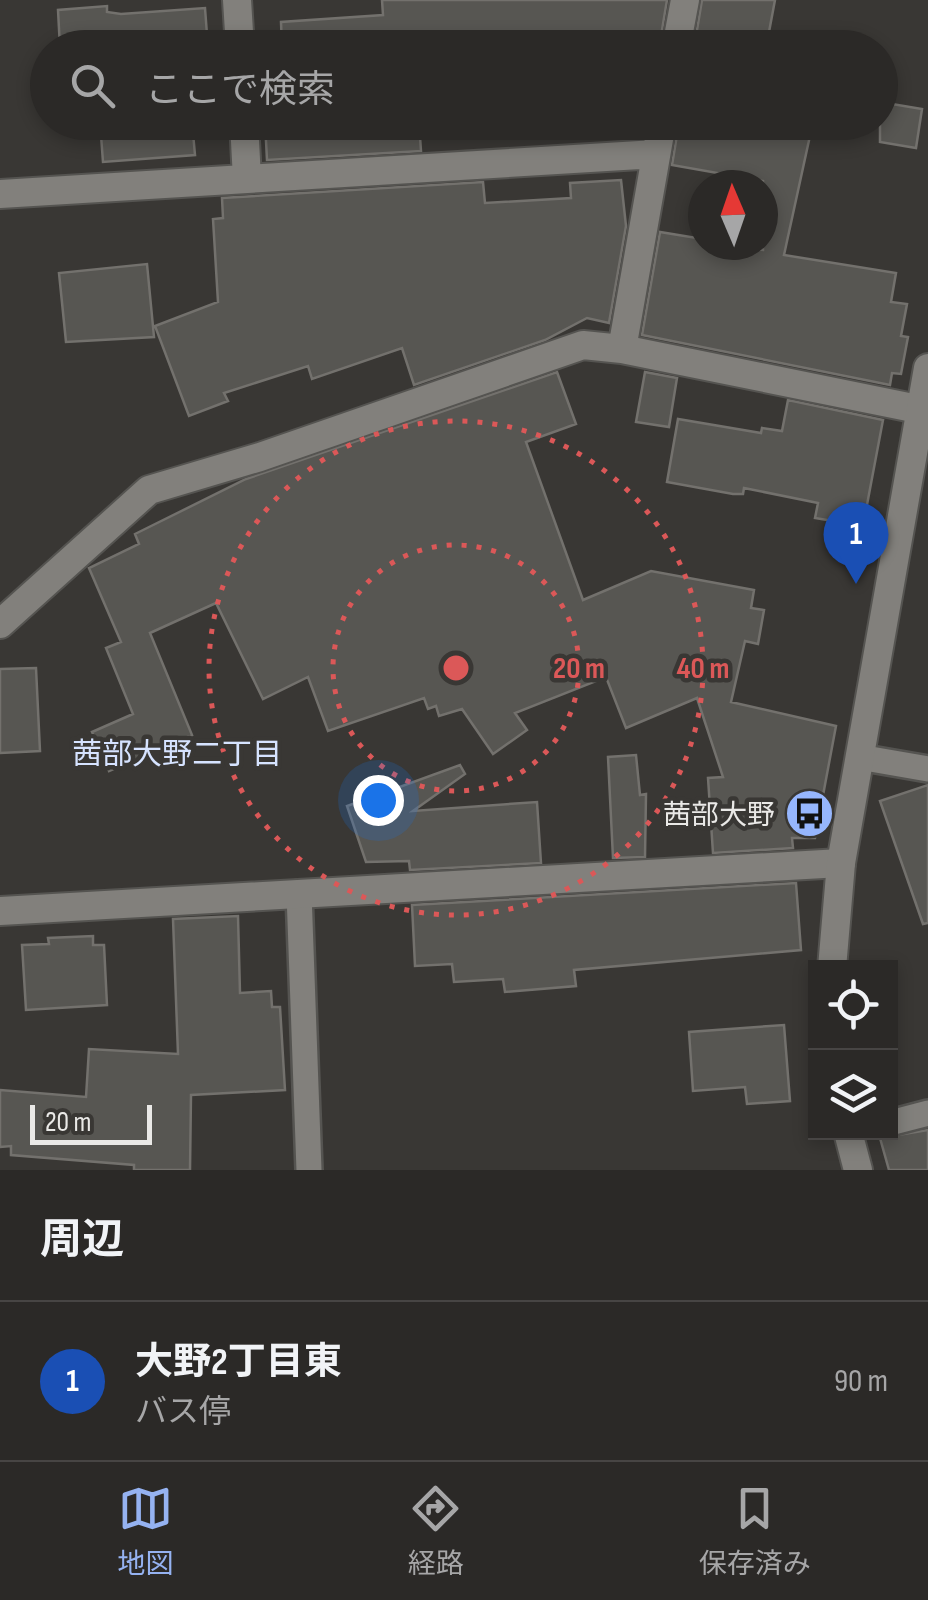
<!DOCTYPE html>
<html lang="ja">
<head>
<meta charset="utf-8">
<style>
	body { margin:0; font-family:"Sofia Sans Condensed","Noto Sans JP",sans-serif; background:#373533; color:#f1f3f6 }
	.controls { position:absolute; right:30px; bottom:30px; display:grid; overflow:hidden; border-radius:0px; box-shadow:0 5px 15px #0003 }
	.controls button { width:90px; height:90px; display:grid; place-items:center; padding:0; border:0; border-bottom:2px solid #474544; background:#2b2927; color:#f1f3f6; font:50px sans-serif }
	.compass { position:absolute; left:688px; top:170px; width:90px; height:90px; border-radius:50%; background:#2b2927; box-shadow:0 5px 15px #0003; rotate:358deg }
	.scale { position:absolute; left:30px; bottom:25px; width:122px; box-sizing:border-box; padding-left:10px; border:5px solid #eae9e7; border-top:0; font-size:28px; line-height:35px; white-space:nowrap; color:#eae9e7; -webkit-text-stroke:8px #393734; paint-order:stroke }
	.you { position:absolute; left:378px; top:800px; width:35px; height:35px; margin:-25px; border:8px solid #fff; border-radius:50%; background:#1a73e8; box-shadow:0 0 0 15px #1a73e833 }
	.badge { display:grid; place-items:center; width:65px; height:65px; border-radius:50%; background:#95b2f1; color:#fff; font-size:32px; font-weight:700 }
	.pin { position:absolute; translate:-50% -82px; filter:drop-shadow(0 2px 5px #0008) }
	.pin::after { content:''; position:absolute; top:52px; width:35px; height:30px; background:inherit; clip-path:polygon(0 0,100% 0,50% 100%) }
	.list { margin:0; padding:0; list-style:none }
	h2 { display:flex; justify-content:space-between; align-items:center; height:130px; margin:0; padding:0 40px; font-size:42px }
	h2 small { font-size:32px; font-weight:400; color:#a6a6a7 }
	.list li { display:grid; grid-template-columns:65px 1fr auto; gap:30px; align-items:center; box-sizing:border-box; height:160px; padding:0 40px; border-top:2px solid #474544 }
	.list b { display:block; font-size:38px; white-space:nowrap }
	.list p { margin:0; font-size:32px; white-space:nowrap; color:#a6a6a7 }
	.list em { font-size:32px; font-style:normal; color:#a6a6a7 }
	.icon { flex:none; width:55px; height:55px; fill:none; stroke:currentColor; stroke-width:2; stroke-linecap:round; stroke-linejoin:round }
	.map { position:relative; flex:none; width:928px; height:1170px; overflow:hidden }
	.search { position:absolute; background:#2b2927; box-shadow:0 5px 15px #0003; left:30px; right:30px; top:30px; height:110px; display:flex; align-items:center; gap:25px; box-sizing:border-box; padding:0 35px; border-radius:55px; color:#a6a6a7; font-size:38px }
	.sheet { height:290px; background:#2b2927 }
	nav { display:flex; justify-content:space-around; align-items:center; box-sizing:border-box; height:140px; border-top:2px solid #474544; background:#2b2927; font-size:28px; color:#a6a6a7 }
	nav a { display:grid; justify-items:center; gap:5px }
	nav .on { color:#95b2f1 }
	.map>svg:first-child { display:block }
</style>
</head>
<body>
<div class="map">
<svg width="928" height="1170" viewBox="0 0 928 1170">
	<rect width="100%" height="100%" fill="#393734"/>
	<!-- building -->
	<path fill="#575652" stroke="#73716d" stroke-width="2.5" d="M 382,0 L 667,0 L 659,48 L 282,48 L 281,22 L 383,15 Z
		M 702,0 L 775,0 L 766,48 L 694,48 Z
		M 107,6 L 107,12 L 121,14 L 205,8 L 208,48 L 60,48 L 58,10 Z
		M 880,102 L 922,109 L 916,148 L 880,142 Z
		M 100,122 L 192,122 L 195,155 L 103,162 Z
		M 265,122 L 419,122 L 421,151 L 267,160 Z
		M 715,122 L 813,122 L 784,255 L 896,273 L 891,302 L 907,304 L 901,336 L 908,337 L 901,374 L 892,373 L 890,385 L 642,335 L 660,232 L 703,239 L 703,245 L 763,250 L 763,181 L 672,165 L 679,123 L 714,129 Z
		M 621,180 L 626,226 L 609,323 L 587,318 L 545,340 L 414,385 L 402,348 L 312,379 L 308,366 L 224,393 L 228,401 L 189,416 L 155,326 L 218,302 L 213,219 L 223,218 L 222,198 L 483,182 L 485,203 L 571,198 L 570,183 Z
		M 147,264 L 154,337 L 66,342 L 59,273 Z
		M 557,372 L 576,424 L 526,442 L 583,600 L 651,571 L 754,590 L 751,608 L 764,610 L 758,644 L 745,641 L 731,702 L 836,726 L 815,838 L 792,838 L 793,848 L 713,853 L 708,778 L 723,777 L 697,698 L 626,728 L 606,677 L 515,713 L 527,730 L 493,754 L 462,709 L 439,716 L 436,706 L 428,709 L 424,698 L 328,731 L 308,677 L 263,699 L 216,603 L 150,633 L 192,735 L 109,771 L 92,732 L 133,714 L 106,648 L 121,642 L 89,568 L 139,544 L 135,534 L 246,479 Z
		M 645,372 L 677,378 L 669,427 L 636,422 Z
		M 788,400 L 883,420 L 863,526 L 815,518 L 818,503 L 744,488 L 743,494 L 733,494 L 667,482 L 678,419 L 761,433 L 762,428 L 782,431 Z
		M 36,668 L 40,751 L 0,753 L 0,669 Z
		M 636,755 L 640,795 L 646,794 L 645,857 L 613,858 L 608,757 Z
		M 460,765 L 465,774 L 413,811 L 537,802 L 541,863 L 410,870 L 409,861 L 366,862 L 347,806 Z
		M 928,785 L 928,923 L 923,924 L 880,801 Z
		M 796,883 L 801,950 L 574,970 L 576,986 L 505,992 L 503,979 L 454,982 L 452,964 L 415,966 L 412,905 Z
		M 238,916 L 240,993 L 271,991 L 272,1007 L 280,1007 L 285,1090 L 191,1095 L 190,1170 L 134,1170 L 134,1165 L 11,1155 L 11,1146 L 0,1147 L 0,1090 L 86,1097 L 89,1049 L 178,1054 L 173,919 Z
		M 93,936 L 93,945 L 104,945 L 107,1005 L 26,1010 L 22,945 L 49,944 L 48,938 Z
		M 784,1025 L 790,1101 L 747,1104 L 745,1087 L 693,1091 L 689,1032 Z
		M 928,1130 L 928,1170 L 889,1170 L 880,1138 Z"/>
	<g fill="none" stroke-linecap="round" stroke-linejoin="round">
		<defs>
			<path id="service" d="M 859,757 L 928,769
				M 299,893 L 309,1170
				M 890,1123 L 928,1113"/>
			<path id="minor" d="M 237,0 L 240,48
				M 676,48 L 685,0
				M 244,122 L 247,179
				M 0,194 L 656,154
				M 622,349 L 662,122
				M 0,624 L 149,490 L 260,457 L 583,345 L 622,349 L 928,411
				M 0,911 L 841,863"/>
			<path id="tertiary" d="M 832,968 L 841,863 L 928,368
				M 848,1132 L 858,1170"/>
		</defs>
		<!-- service casing -->
		<use href="#service" stroke="#555451" stroke-width="30"/>
		<!-- minor casing -->
		<use href="#minor" stroke="#555451" stroke-width="32"/>
		<!-- tertiary casing -->
		<use href="#tertiary" stroke="#555451" stroke-width="32"/>
		<!-- service -->
		<use href="#service" stroke="#82807c" stroke-width="25"/>
		<!-- minor -->
		<use href="#minor" stroke="#82807c" stroke-width="28"/>
		<!-- tertiary -->
		<use href="#tertiary" stroke="#82807c" stroke-width="28"/>
	</g>
	<!-- distance rings -->
	<g fill="none" stroke="#db5858" stroke-width="5" stroke-dasharray="5 10">
		<circle cx="456" cy="668" r="123"/>
		<circle cx="456" cy="668" r="247"/>
	</g>
	<!-- icons -->
	<defs>
		<symbol id="bus-disc" viewBox="-11 -11 22 22"><circle r="9.5" fill="#96b6fd" stroke="#393734"/><path d="M-5-6H5V4H4V6H2V4H-2V6H-4V4H-5ZM-3.5-4V0h7V-4ZM-3.5 1.2v1.5H-2V1.2ZM2 1.2v1.5H3.5V1.2Z" fill="#111"/></symbol>
	</defs>
	<g fill-rule="evenodd">
		<use href="#bus-disc" x="782" y="786" width="55" height="55"/>
	</g>
	<g text-anchor="middle" stroke-width="9" stroke-linejoin="round" paint-order="stroke">
		<!-- poi labels -->
		<g font-size="28" fill="#eae9e7" stroke="#393734" text-anchor="end">
			<text x="775" y="824">茜部大野</text>
		</g>
		<!-- neighbourhood labels -->
		<g font-size="30" fill="#d6e3ff" stroke="#393734">
			<text x="177" y="764">茜部大野二丁目</text>
		</g>
	</g>
	<circle cx="456" cy="668" r="15" fill="#db5858" stroke="#393734" stroke-width="5"/>
	<g font-size="30" text-anchor="middle" font-weight="bold" fill="#db5858" stroke="#393734" stroke-width="9" stroke-linejoin="round" paint-order="stroke">
		<text x="579" y="678">20 m</text>
		<text x="703" y="678">40 m</text>
	</g>
</svg>
<div class="controls">
<button><svg class="icon" aria-label="locate" viewBox="0 0 24 24"><circle cx="12" cy="12" r="6"/><path d="M12 2v4M12 18v4M2 12h4M18 12h4"/></svg></button>
<button><svg class="icon" aria-label="layers" viewBox="0 0 24 24"><path d="M12 4l9 5-9 5-9-5zM3 14l9 5 9-5"/></svg></button>
</div>
<svg class="compass" viewBox="-18 -18 36 36"><path d="M0-13l5 13h-10z" fill="#e53935"/><path d="M0 13l5-13h-10z" fill="#a6a6a7"/></svg>
<div class="scale">20 m</div>
<div class="you"></div>
<div class="pin badge" style="left:856px;top:584px;background:#1a4fb4">1</div>
<div class="search"><svg class="icon" aria-label="search" viewBox="0 0 24 24"><circle cx="10" cy="10" r="6"/><path d="M15 15l6 6"/></svg>ここで検索</div>
</div>
<section class="sheet">
<h2>周辺<small></small></h2>
<ul class="list">
<li><span class="badge" style="background:#1a4fb4">1</span><div><b>大野2丁目東</b><p>バス停</p></div><em>90 m</em></li>
</ul>
</section>
<nav>
<a class="on"><svg class="icon" aria-label="map" viewBox="0 0 24 24"><path d="M3 6l6-2 6 2 6-2v14l-6 2-6-2-6 2zM9 4v14M15 6v14"/></svg>地図</a>
<a><svg class="icon" aria-label="directions" viewBox="0 0 24 24"><path d="M12 3l9 9-9 9-9-9zM9 14v-3h6M13 9l2 2-2 2"/></svg>経路</a>
<a><svg class="icon" aria-label="saved" viewBox="0 0 24 24"><path d="M7 4h10v16l-5-4-5 4z"/></svg>保存済み</a>
</nav>
</body>
</html>
